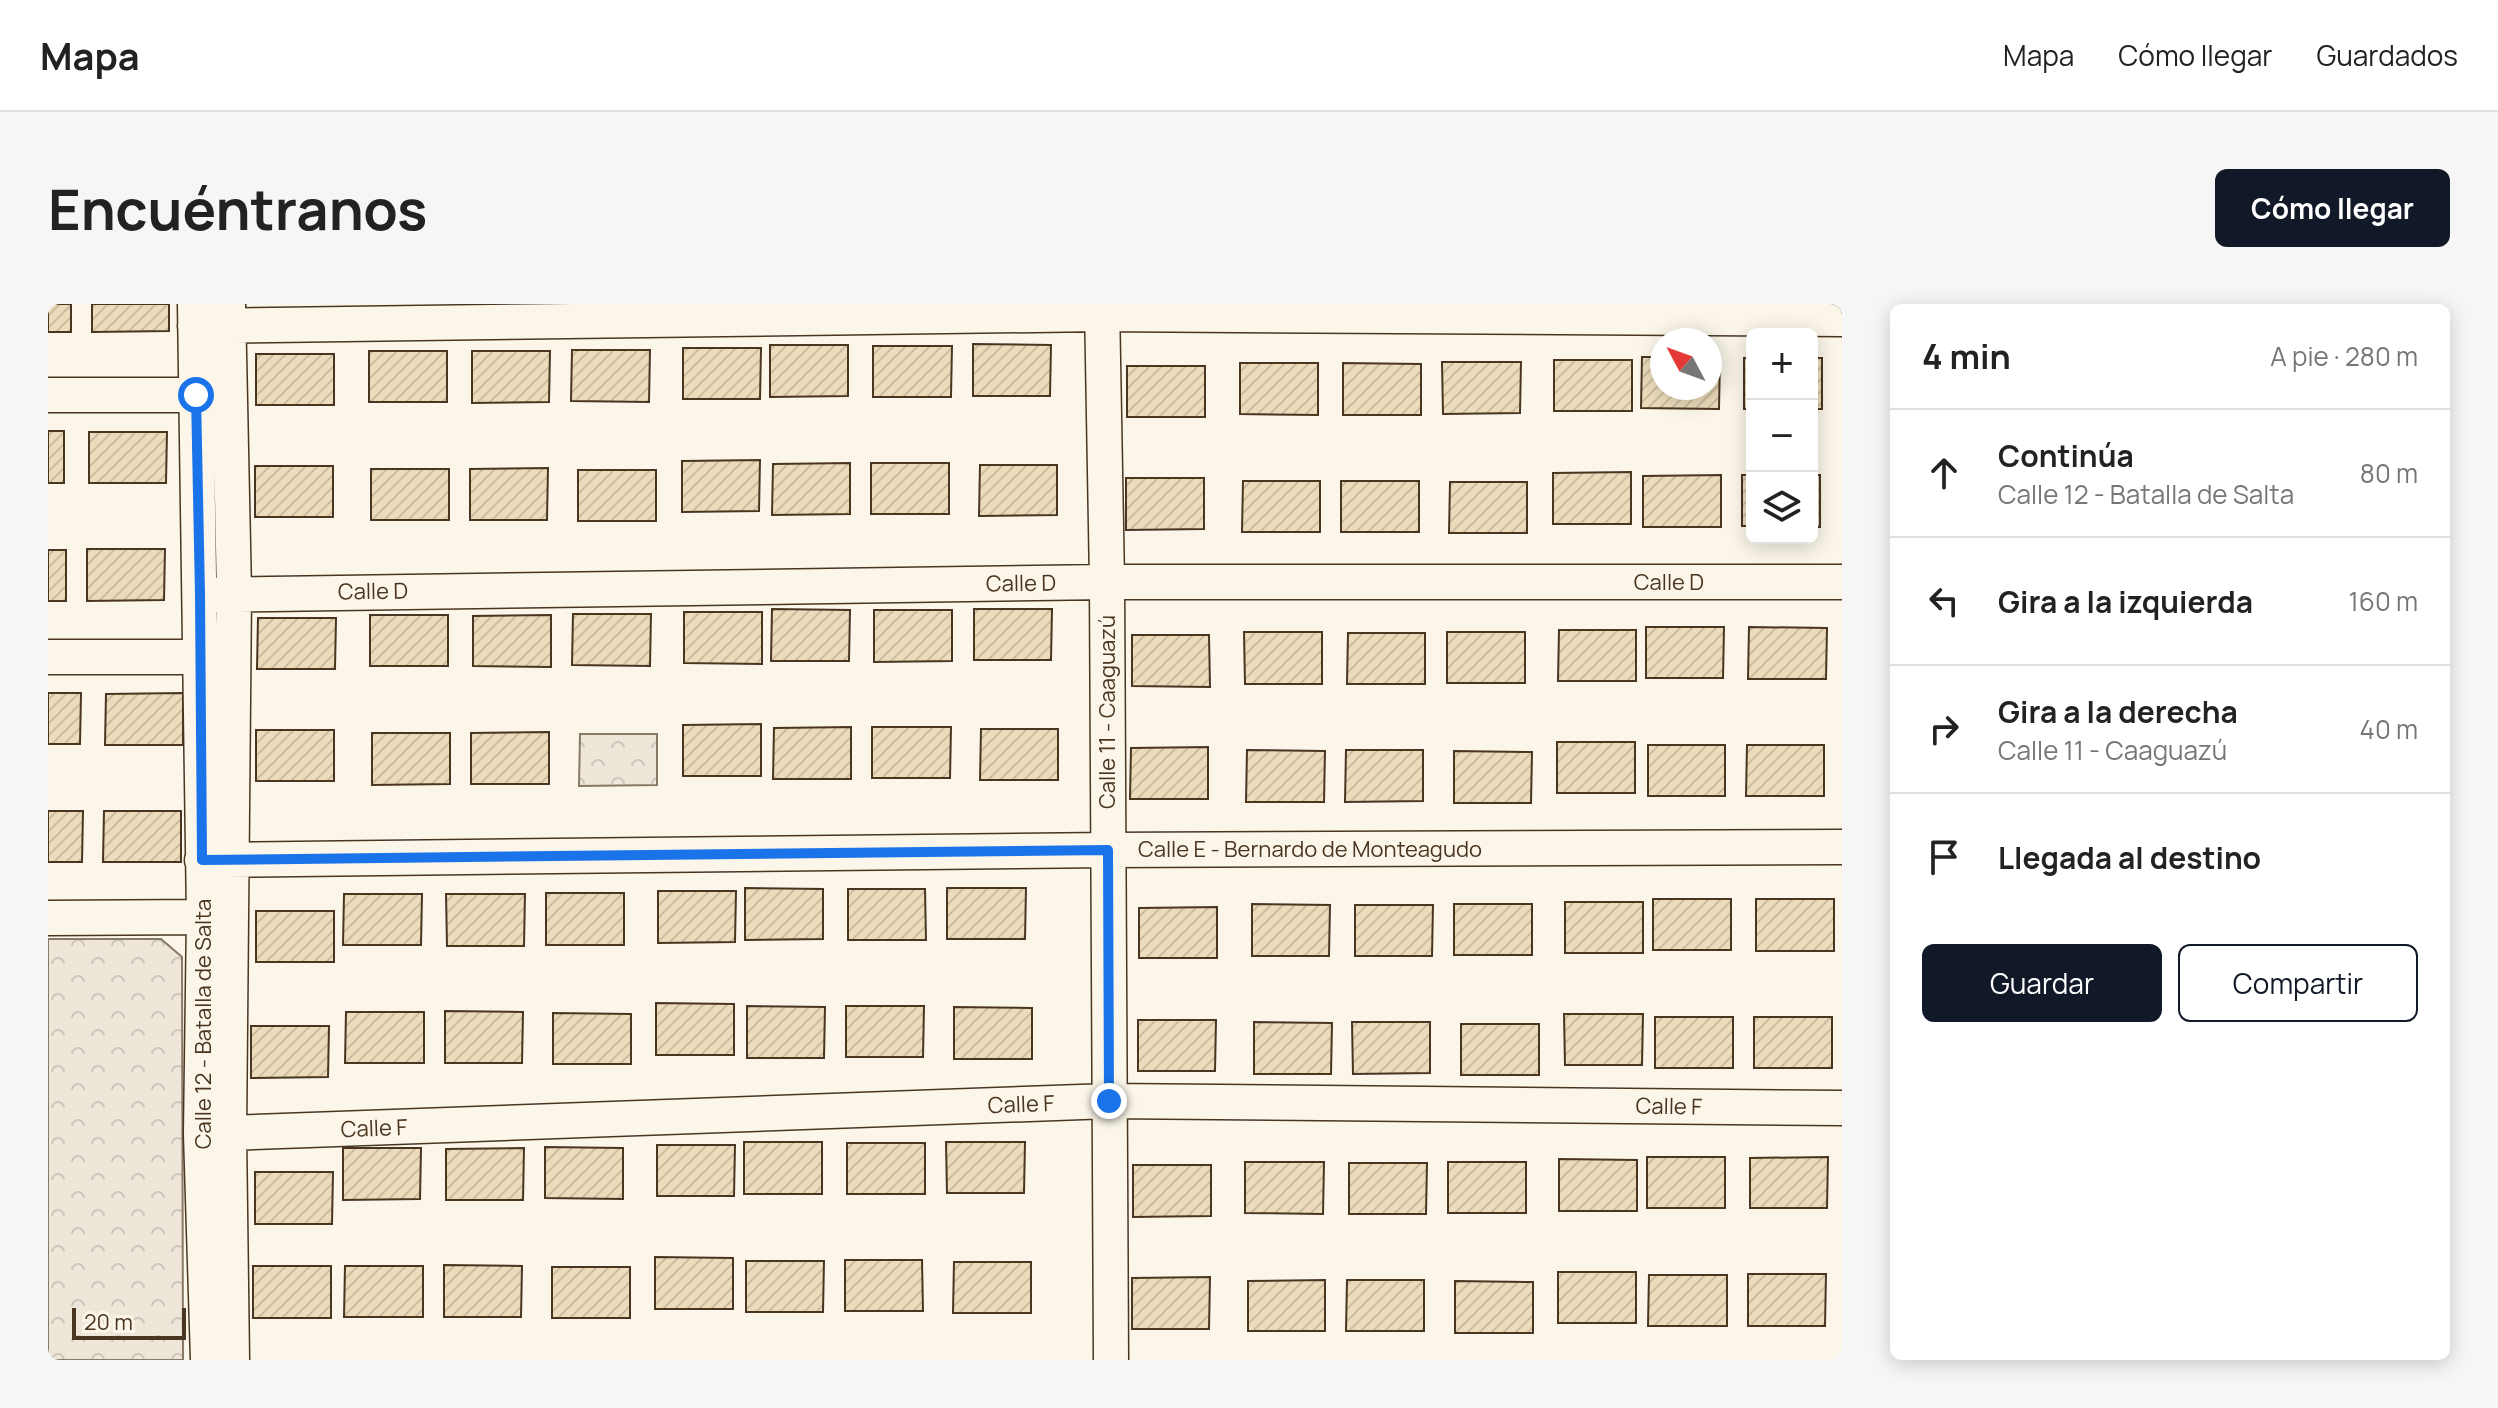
<!DOCTYPE html>
<html lang="es">
<head>
<meta charset="utf-8">
<style>
	body { margin:0; font-family:Manrope,sans-serif; background:#f6f6f6; color:#222 }
	.controls { position:absolute; right:24px; top:24px; display:grid; overflow:hidden; border-radius:12px; box-shadow:0 4px 20px #0003 }
	.controls button { width:72px; height:72px; display:grid; place-items:center; padding:0; border:0; border-bottom:2px solid #e0e0e0; background:#fff; color:#222; font:40px sans-serif }
	.compass { position:absolute; left:1602px; top:24px; width:72px; height:72px; border-radius:50%; background:#fff; box-shadow:0 4px 20px #0003; rotate:311deg }
	.scale { position:absolute; left:24px; bottom:20px; width:114px; box-sizing:border-box; padding-left:8px; border:4px solid #4a3520; border-top:0; font-size:22px; line-height:28px; white-space:nowrap; color:#4a3520; -webkit-text-stroke:6px #fbf6e9; paint-order:stroke }
	.stop { position:absolute; width:24px; height:24px; margin:-18px; border:6px solid #1a73e8; border-radius:50%; background:#fff }
	.stop.end { background:#1a73e8; border-color:#fff; box-shadow:0 2px 8px #0008 }
	.list { margin:0; padding:0; list-style:none }
	h2 { display:flex; justify-content:space-between; align-items:center; height:104px; margin:0; padding:0 32px; font-size:34px }
	h2 small { font-size:26px; font-weight:400; color:#767676 }
	.list li { display:grid; grid-template-columns:52px 1fr auto; gap:24px; align-items:center; box-sizing:border-box; height:128px; padding:0 32px; border-top:2px solid #e0e0e0 }
	.list b { display:block; font-size:30px; white-space:nowrap }
	.list p { margin:0; font-size:26px; white-space:nowrap; color:#767676 }
	.list em { font-size:26px; font-style:normal; color:#767676 }
	.actions { display:flex; gap:16px; padding:24px 32px }
	.actions a { flex:1; padding:18px 0; border:2px solid #111827; border-radius:12px; text-align:center; font-size:28px; color:#111827 }
	.actions .main { background:#111827; color:#fff }
	.icon { flex:none; width:44px; height:44px; fill:none; stroke:currentColor; stroke-width:2; stroke-linecap:round; stroke-linejoin:round }
	.map { position:relative; flex:none; width:1794px; height:1056px; overflow:hidden; border-radius:12px }
	header { display:flex; align-items:center; gap:48px; box-sizing:border-box; height:112px; padding:0 40px; background:#fff; border-bottom:2px solid #e0e0e0 }
	header strong { font-size:38px }
	nav { display:flex; gap:44px; margin-inline-start:auto; font-size:28px }
	.intro { display:flex; align-items:center; justify-content:space-between; box-sizing:border-box; height:192px; padding:0 48px }
	h1 { margin:0; font-size:56px }
	.button { padding:20px 36px; border-radius:12px; background:#111827; color:#fff; font-size:28px; font-weight:700 }
	main { display:flex; gap:48px; padding:0 48px }
	aside { flex:1; background:#fff; border-radius:12px; box-shadow:0 4px 20px #0003 }
	.map>svg:first-child { display:block }
</style>
</head>
<body>
<header>
<strong>Mapa</strong>
<nav><a>Mapa</a><a>Cómo llegar</a><a>Guardados</a></nav>
</header>
<div class="intro"><h1>Encuéntranos</h1><a class="button">Cómo llegar</a></div>
<main>
<div class="map">
<svg width="1794" height="1056" viewBox="0 0 1794 1056">
	<defs>
		<pattern id="park-crowns" width="20" height="18" patternUnits="userSpaceOnUse" patternTransform="scale(2)"><rect width="20" height="18" fill="#ede6d9"/><path d="M2 6a3 3 0 1 1 6 0M12 15a3 3 0 1 1 6 0" fill="none" stroke="#cdc6ba"/></pattern>
		<pattern id="building-hatch" width="6" height="6" patternUnits="userSpaceOnUse" patternTransform="scale(2)"><rect width="6" height="6" fill="#ecdcbc"/><path d="M-1 1l2-2M0 6l6-6M5 7l2-2" fill="none" stroke="#ccbda1"/></pattern>
	</defs>
	<rect width="100%" height="100%" fill="#fbf6e9"/>
	<!-- park -->
	<path fill="url(#park-crowns)" stroke="#887966" stroke-width="2" d="M 532,430 L 609,430 L 609,481 L 531,482 Z
		M 0,635 L 113,635 L 134,653 L 135,1056 L 0,1056 Z"/>
	<!-- building -->
	<path fill="url(#building-hatch)" stroke="#4a3520" stroke-width="2" d="M 0,0 L 23,0 L 23,28 L 0,28 Z
		M 44,0 L 121,0 L 121,27 L 44,28 Z
		M 925,40 L 1003,41 L 1002,92 L 925,92 Z
		M 722,41 L 800,41 L 800,92 L 722,93 Z
		M 825,42 L 904,42 L 903,93 L 825,93 Z
		M 635,44 L 713,44 L 712,95 L 635,95 Z
		M 524,46 L 602,46 L 601,98 L 523,97 Z
		M 321,47 L 399,47 L 399,98 L 321,98 Z
		M 424,47 L 502,47 L 501,98 L 424,99 Z
		M 208,50 L 286,50 L 286,101 L 208,101 Z
		M 1594,53 L 1614,53 L 1614,84 L 1662,84 L 1662,53 L 1672,54 L 1671,105 L 1593,104 Z
		M 1696,54 L 1704,54 L 1704,105 L 1696,105 Z
		M 1764,54 L 1774,54 L 1774,105 L 1764,105 Z
		M 1506,56 L 1584,56 L 1584,107 L 1506,107 Z
		M 1394,58 L 1473,58 L 1472,109 L 1395,110 Z
		M 1192,59 L 1270,59 L 1270,111 L 1192,110 Z
		M 1295,59 L 1373,60 L 1373,111 L 1295,111 Z
		M 1079,62 L 1157,62 L 1157,113 L 1079,113 Z
		M 0,127 L 16,127 L 16,179 L 0,179 Z
		M 41,128 L 119,128 L 118,179 L 41,179 Z
		M 712,156 L 711,207 L 634,208 L 634,157 Z
		M 802,159 L 802,210 L 724,211 L 725,160 Z
		M 823,159 L 901,159 L 901,210 L 823,210 Z
		M 932,161 L 1009,161 L 1009,211 L 931,212 Z
		M 207,162 L 285,162 L 285,213 L 207,213 Z
		M 500,164 L 499,216 L 422,216 L 422,165 Z
		M 323,165 L 401,165 L 401,216 L 323,216 Z
		M 530,166 L 608,166 L 608,217 L 530,217 Z
		M 1583,168 L 1583,220 L 1505,220 L 1505,169 Z
		M 1673,171 L 1673,223 L 1595,223 L 1595,172 Z
		M 1694,171 L 1704,171 L 1704,222 L 1694,222 Z
		M 1764,171 L 1772,171 L 1772,223 L 1764,223 Z
		M 1078,174 L 1156,174 L 1156,225 L 1078,226 Z
		M 1195,177 L 1272,177 L 1272,228 L 1194,228 Z
		M 1293,177 L 1371,177 L 1371,228 L 1293,228 Z
		M 1402,178 L 1479,178 L 1479,229 L 1401,229 Z
		M 39,245 L 117,245 L 116,296 L 39,297 Z
		M 0,246 L 18,246 L 18,297 L 0,297 Z
		M 724,305 L 802,306 L 801,357 L 723,357 Z
		M 926,305 L 1004,305 L 1003,356 L 926,356 Z
		M 826,306 L 904,306 L 904,357 L 826,358 Z
		M 636,308 L 714,308 L 714,360 L 636,359 Z
		M 525,310 L 603,310 L 602,362 L 524,361 Z
		M 322,311 L 400,311 L 400,362 L 322,362 Z
		M 503,311 L 503,363 L 425,362 L 425,312 Z
		M 210,314 L 288,314 L 287,365 L 209,365 Z
		M 1598,323 L 1676,323 L 1675,374 L 1598,374 Z
		M 1701,323 L 1779,324 L 1778,375 L 1700,375 Z
		M 1511,326 L 1588,326 L 1588,377 L 1510,377 Z
		M 1196,328 L 1274,328 L 1274,380 L 1197,380 Z
		M 1399,328 L 1477,328 L 1477,379 L 1399,379 Z
		M 1300,329 L 1377,329 L 1377,380 L 1299,380 Z
		M 1084,331 L 1161,331 L 1162,383 L 1084,382 Z
		M 0,389 L 33,389 L 32,440 L 0,440 Z
		M 135,389 L 135,441 L 57,441 L 58,390 Z
		M 713,420 L 713,472 L 635,472 L 635,421 Z
		M 803,423 L 803,475 L 725,475 L 726,424 Z
		M 824,423 L 903,423 L 902,474 L 824,474 Z
		M 933,425 L 1010,425 L 1010,476 L 932,476 Z
		M 208,426 L 286,426 L 286,477 L 208,477 Z
		M 501,428 L 501,480 L 423,480 L 423,429 Z
		M 324,429 L 402,429 L 402,480 L 324,481 Z
		M 1509,438 L 1587,438 L 1587,489 L 1509,489 Z
		M 1600,441 L 1677,441 L 1677,492 L 1600,492 Z
		M 1699,441 L 1776,441 L 1776,492 L 1698,492 Z
		M 1160,443 L 1160,495 L 1082,495 L 1083,444 Z
		M 1199,446 L 1277,447 L 1276,498 L 1198,498 Z
		M 1298,446 L 1375,446 L 1375,497 L 1297,498 Z
		M 1406,447 L 1484,448 L 1483,499 L 1406,499 Z
		M 0,507 L 35,507 L 34,558 L 0,558 Z
		M 56,507 L 133,507 L 133,558 L 55,558 Z
		M 697,584 L 775,585 L 775,635 L 697,636 Z
		M 899,584 L 978,584 L 977,635 L 899,635 Z
		M 800,585 L 877,585 L 878,636 L 800,636 Z
		M 610,587 L 688,587 L 687,638 L 610,639 Z
		M 498,589 L 576,589 L 576,641 L 498,641 Z
		M 296,590 L 374,590 L 373,641 L 295,641 Z
		M 398,590 L 477,590 L 476,642 L 399,642 Z
		M 1605,595 L 1683,595 L 1683,646 L 1605,646 Z
		M 1708,595 L 1786,595 L 1786,647 L 1708,647 Z
		M 1517,598 L 1595,598 L 1595,649 L 1517,649 Z
		M 1204,600 L 1282,601 L 1281,652 L 1204,652 Z
		M 1406,600 L 1484,600 L 1484,651 L 1406,651 Z
		M 1307,601 L 1385,601 L 1384,652 L 1307,652 Z
		M 1169,603 L 1169,654 L 1091,654 L 1091,604 Z
		M 208,607 L 286,607 L 286,658 L 208,658 Z
		M 608,699 L 686,700 L 686,751 L 608,751 Z
		M 699,702 L 777,703 L 776,754 L 699,754 Z
		M 798,702 L 876,702 L 875,753 L 798,753 Z
		M 906,703 L 984,704 L 984,755 L 906,755 Z
		M 397,707 L 475,708 L 474,759 L 397,759 Z
		M 298,708 L 376,708 L 376,759 L 297,759 Z
		M 505,709 L 583,710 L 583,760 L 505,760 Z
		M 1516,710 L 1595,710 L 1594,761 L 1517,761 Z
		M 1607,713 L 1685,713 L 1685,764 L 1607,764 Z
		M 1706,713 L 1784,713 L 1784,764 L 1706,764 Z
		M 1090,716 L 1168,716 L 1167,767 L 1090,767 Z
		M 1206,718 L 1284,719 L 1283,770 L 1206,770 Z
		M 1304,718 L 1382,718 L 1382,769 L 1305,770 Z
		M 1413,720 L 1491,720 L 1491,771 L 1413,771 Z
		M 203,722 L 281,722 L 280,773 L 203,774 Z
		M 696,838 L 774,838 L 774,890 L 696,890 Z
		M 898,838 L 977,838 L 976,889 L 899,889 Z
		M 799,839 L 877,839 L 877,890 L 799,890 Z
		M 609,841 L 687,841 L 686,892 L 609,892 Z
		M 497,843 L 575,844 L 575,895 L 497,894 Z
		M 295,844 L 373,844 L 372,895 L 295,896 Z
		M 476,844 L 475,896 L 398,896 L 398,845 Z
		M 1599,853 L 1677,853 L 1677,904 L 1599,904 Z
		M 1780,853 L 1779,904 L 1702,904 L 1702,854 Z
		M 1511,855 L 1589,856 L 1589,907 L 1511,907 Z
		M 1197,858 L 1276,858 L 1275,910 L 1197,909 Z
		M 1400,858 L 1478,858 L 1478,909 L 1400,909 Z
		M 1301,859 L 1379,859 L 1378,910 L 1301,910 Z
		M 1085,861 L 1163,861 L 1163,912 L 1085,913 Z
		M 207,868 L 285,868 L 284,920 L 207,920 Z
		M 607,953 L 685,954 L 685,1005 L 607,1005 Z
		M 797,956 L 874,956 L 875,1007 L 797,1007 Z
		M 698,957 L 776,957 L 775,1008 L 698,1008 Z
		M 906,958 L 983,958 L 983,1009 L 905,1009 Z
		M 396,961 L 474,962 L 473,1013 L 396,1013 Z
		M 205,962 L 283,962 L 283,1014 L 205,1014 Z
		M 297,962 L 375,962 L 375,1013 L 296,1013 Z
		M 504,963 L 582,963 L 582,1014 L 504,1014 Z
		M 1510,968 L 1588,968 L 1588,1019 L 1510,1019 Z
		M 1700,970 L 1778,970 L 1777,1022 L 1700,1022 Z
		M 1601,971 L 1679,971 L 1679,1022 L 1600,1022 Z
		M 1162,973 L 1161,1025 L 1084,1025 L 1084,974 Z
		M 1277,976 L 1277,1027 L 1200,1027 L 1200,977 Z
		M 1299,976 L 1376,976 L 1376,1027 L 1298,1027 Z
		M 1407,977 L 1485,978 L 1485,1029 L 1407,1029 Z"/>
	<g fill="none" stroke-linecap="round" stroke-linejoin="round">
		<defs>
			<path id="minor" d="M 147,0 L 156,613 L 153,830 L 160,1056
				M 1054,0 L 1059,278 L 1063,1056
				M 180,1 L 186,289 L 181,830 L 184,1056
				M 147,22 L 1054,10 L 1794,15
				M 0,91 L 148,91
				M 152,291 L 1059,278 L 1794,278
				M 0,353 L 152,353
				M 154,556 L 1060,546 L 1794,543
				M 0,614 L 156,613
				M 153,830 L 1061,797 L 1794,804"/>
		</defs>
		<!-- minor casing -->
		<use href="#minor" stroke="#4a3520" stroke-width="37"/>
		<!-- minor -->
		<use href="#minor" stroke="#fbf6e9" stroke-width="34"/>
	</g>
	<g fill="none" stroke-linecap="round" stroke-linejoin="round">
		<!-- route -->
		<path stroke="#1a73e8" stroke-width="10" d="M 148,91 L 152,291 L 154,556 L 1060,546 L 1061,797"/>
	</g>
	<g text-anchor="middle" stroke-width="6" stroke-linejoin="round" paint-order="stroke">
		<!-- street labels -->
		<g font-size="22" fill="#4a3520" stroke="#fbf6e9">
			<text x="1621" y="286">Calle D</text>
			<text transform="translate(973 279) rotate(-1)" y="8">Calle D</text>
			<text transform="translate(325 287) rotate(-1)" y="8">Calle D</text>
			<text transform="translate(1059 408) rotate(-90)" y="8">Calle 11 - Caaguazú</text>
			<text x="1262" y="553">Calle E - Bernardo de Monteagudo</text>
			<text transform="translate(155 720) rotate(-90)" y="8">Calle 12 - Batalla de Salta</text>
			<text transform="translate(973 800) rotate(-2)" y="8">Calle F</text>
			<text transform="translate(1621 802) rotate(1)" y="8">Calle F</text>
			<text transform="translate(326 824) rotate(-2)" y="8">Calle F</text>
		</g>
	</g>
</svg>
<div class="controls">
<button>+</button>
<button>−</button>
<button><svg class="icon" aria-label="layers" viewBox="0 0 24 24"><path d="M12 4l9 5-9 5-9-5zM3 14l9 5 9-5"/></svg></button>
</div>
<svg class="compass" viewBox="-18 -18 36 36"><path d="M0-13l5 13h-10z" fill="#e53935"/><path d="M0 13l5-13h-10z" fill="#767676"/></svg>
<div class="scale">20 m</div>
<div class="stop" style="left:148px;top:91px"></div>
<div class="stop end" style="left:1061px;top:797px"></div>
</div>
<aside>
<h2>4 min<small>A pie · 280 m</small></h2>
<ul class="list">
<li><svg class="icon" aria-label="ahead" viewBox="0 0 24 24"><path d="M12 20V5M6 11l6-6 6 6"/></svg><div><b>Continúa</b><p>Calle 12 - Batalla de Salta</p></div><em>80 m</em></li>
<li><svg class="icon" aria-label="left" viewBox="0 0 24 24"><path d="M17 20v-9H6M10 6l-5 5 5 5"/></svg><div><b>Gira a la izquierda</b></div><em>160 m</em></li>
<li><svg class="icon" aria-label="right" viewBox="0 0 24 24"><path d="M7 20v-9h11M14 6l5 5-5 5"/></svg><div><b>Gira a la derecha</b><p>Calle 11 - Caaguazú</p></div><em>40 m</em></li>
<li><svg class="icon" aria-label="arrive" viewBox="0 0 24 24"><path d="M6 21V4h12l-3 4 3 4H6"/></svg><div><b>Llegada al destino</b></div></li>
</ul>
<div class="actions"><a class="main">Guardar</a><a>Compartir</a></div>
</aside>
</main>
</body>
</html>
